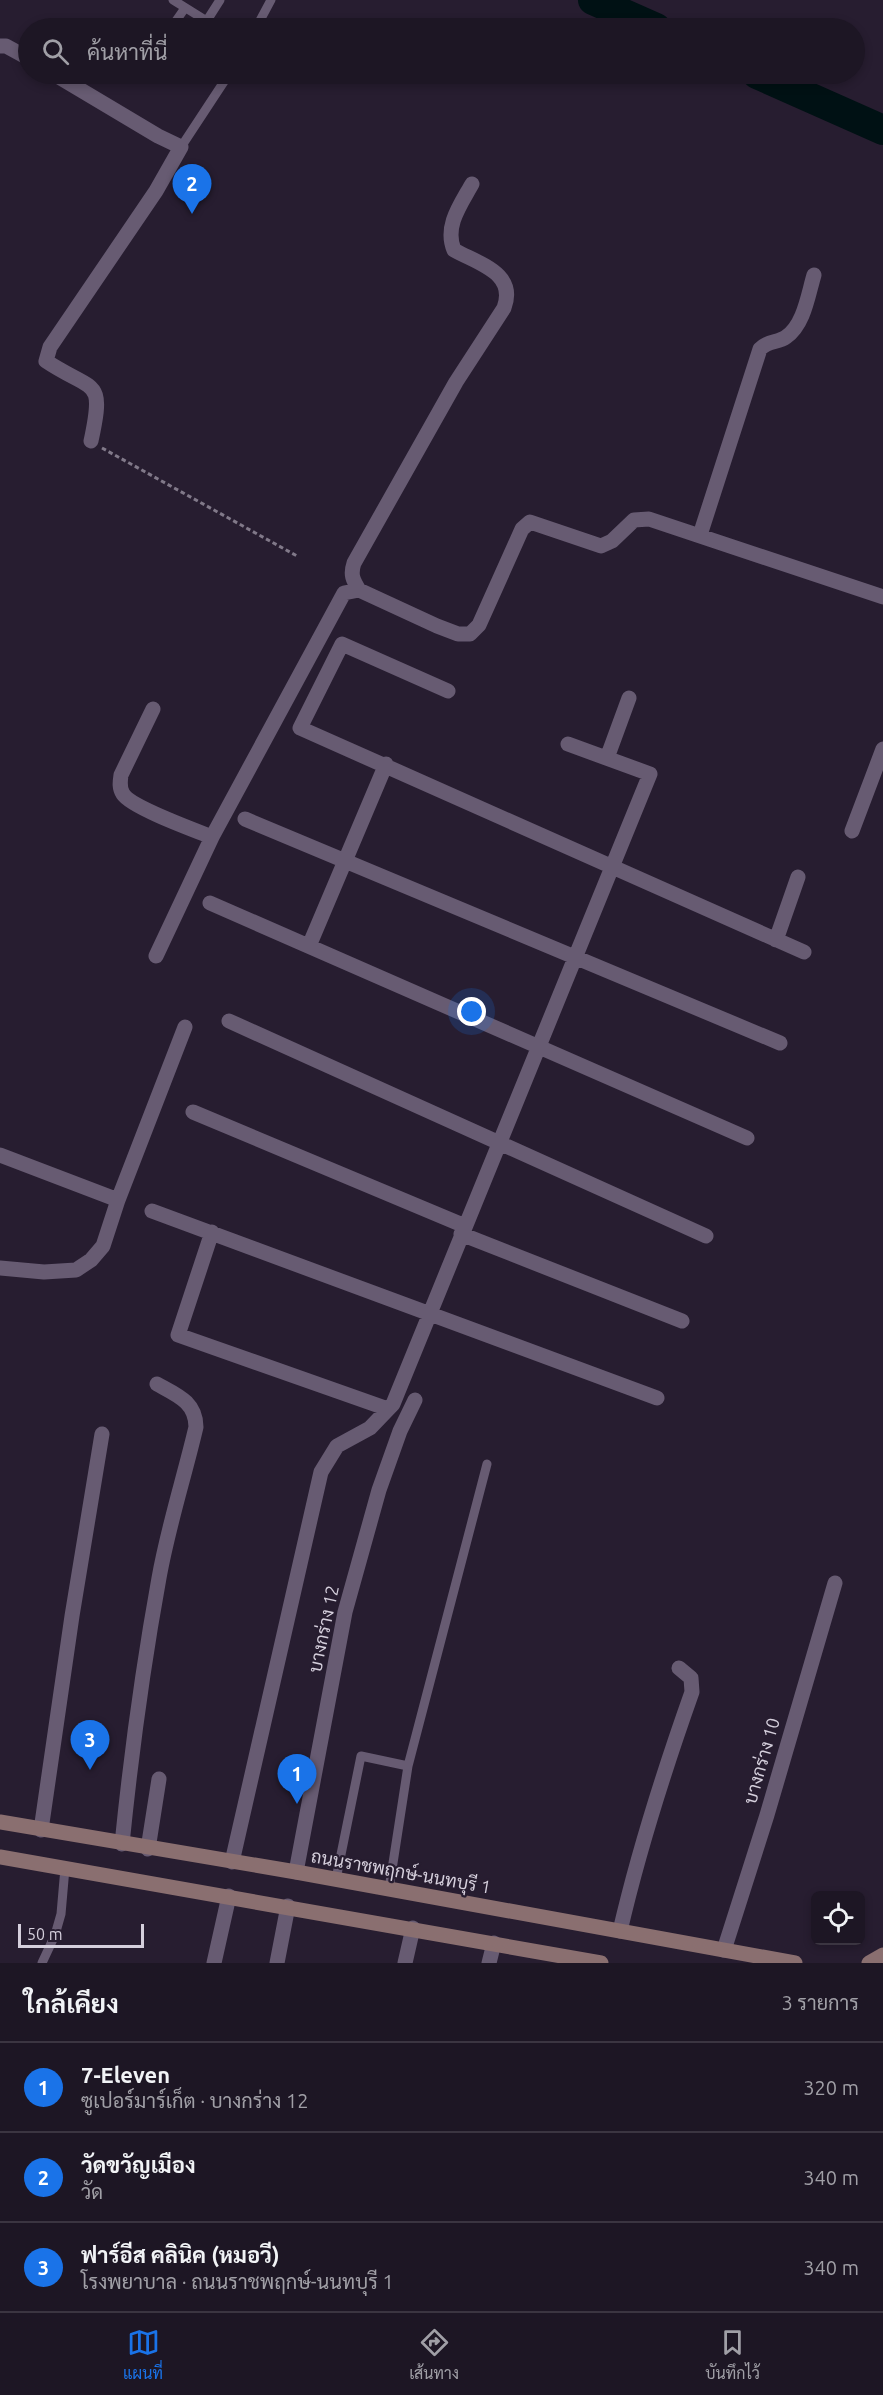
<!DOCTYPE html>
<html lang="th">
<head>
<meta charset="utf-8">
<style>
	body { margin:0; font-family:Ubuntu,Sarabun,sans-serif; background:#2a2331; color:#f1f3f6 }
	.controls { position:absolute; right:18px; bottom:18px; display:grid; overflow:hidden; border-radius:9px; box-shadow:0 3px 9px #0003 }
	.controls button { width:54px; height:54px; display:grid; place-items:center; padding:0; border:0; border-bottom:2px solid #3b3541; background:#1d1624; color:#f1f3f6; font:30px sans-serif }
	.scale { position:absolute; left:18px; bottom:15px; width:126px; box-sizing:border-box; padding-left:6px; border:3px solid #d5cfdc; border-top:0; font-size:16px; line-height:21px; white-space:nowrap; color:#d5cfdc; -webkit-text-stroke:4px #271d30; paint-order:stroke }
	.you { position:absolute; left:472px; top:1012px; width:21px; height:21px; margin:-15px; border:4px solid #fff; border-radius:50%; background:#1a73e8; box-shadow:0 0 0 9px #1a73e833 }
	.badge { display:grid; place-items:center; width:39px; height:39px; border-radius:50%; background:#1a73e8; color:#fff; font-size:20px; font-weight:700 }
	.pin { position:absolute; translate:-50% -50px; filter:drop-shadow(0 2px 3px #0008) }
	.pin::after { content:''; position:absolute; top:32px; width:21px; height:18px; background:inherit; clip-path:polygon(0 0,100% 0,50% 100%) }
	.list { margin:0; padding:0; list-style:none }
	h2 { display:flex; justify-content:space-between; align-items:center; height:78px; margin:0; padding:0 24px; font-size:26px }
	h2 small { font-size:20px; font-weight:400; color:#a09fa6 }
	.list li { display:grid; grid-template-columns:39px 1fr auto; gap:18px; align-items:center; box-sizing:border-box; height:90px; padding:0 24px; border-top:2px solid #3b3541 }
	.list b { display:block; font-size:22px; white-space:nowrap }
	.list p { margin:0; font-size:20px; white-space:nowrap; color:#a09fa6 }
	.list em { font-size:20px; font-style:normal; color:#a09fa6 }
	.icon { flex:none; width:33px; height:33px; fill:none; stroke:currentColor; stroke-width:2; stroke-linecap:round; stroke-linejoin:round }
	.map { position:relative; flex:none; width:883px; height:1963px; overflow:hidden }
	.search { position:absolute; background:#1d1624; box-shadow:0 3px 9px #0003; left:18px; right:18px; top:18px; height:66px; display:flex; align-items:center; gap:15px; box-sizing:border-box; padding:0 21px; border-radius:33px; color:#a09fa6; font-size:22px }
	.sheet { height:348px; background:#1d1624 }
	nav { display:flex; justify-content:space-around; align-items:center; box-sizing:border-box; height:84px; border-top:2px solid #3b3541; background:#1d1624; font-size:16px; color:#a09fa6 }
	nav a { display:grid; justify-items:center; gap:3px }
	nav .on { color:#1a73e8 }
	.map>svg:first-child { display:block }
</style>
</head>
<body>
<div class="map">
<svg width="883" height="1963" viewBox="0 0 883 1963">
	<rect width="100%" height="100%" fill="#271d30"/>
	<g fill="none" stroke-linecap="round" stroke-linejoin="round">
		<!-- river -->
		<path stroke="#001114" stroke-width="30" d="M 593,0 L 656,28
			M 757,74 L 883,130"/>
		<!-- path -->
		<path stroke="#817989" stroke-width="3" stroke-dasharray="4.5 3" stroke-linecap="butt" d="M 102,448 L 297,556"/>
		<!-- lane -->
		<path stroke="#675b72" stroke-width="9" d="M 173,0 L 218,28
			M 206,22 L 220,0
			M 171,28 L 185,8
			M 256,28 L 271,0
			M 181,147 L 229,74
			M 408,1766 L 487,1464
			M 336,1879 L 361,1756 L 408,1766 L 389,1889
			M 42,1963 L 55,1935 L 61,1914 L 65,1868"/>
		<!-- street -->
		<path stroke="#675b72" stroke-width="15" d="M 0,46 L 6,46 L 28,58
			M 54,74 L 158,136 L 181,147 L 156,191 L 50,347 L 46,361 C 94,393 105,376 91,441
			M 700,535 L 760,349 C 768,340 778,343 786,337 C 804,325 808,295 814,275
			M 359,590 C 353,580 350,575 354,563 L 456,382 L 504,308 C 517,273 479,264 454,250 C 444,226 461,204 472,184
			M 448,691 L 342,644 L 300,728 L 804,952
			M 153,709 L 121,775 C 120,782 119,788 123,794 C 131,807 194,830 212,837 L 156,956
			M 607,758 L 629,698
			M 245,819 L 780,1043
			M 852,831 L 883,749
			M 212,837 L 344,593 L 359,590 L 437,626 L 458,634 L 470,634 L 479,625 L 522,529 L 530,522 L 601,546 L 612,541 L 634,520 L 649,519 L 883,597
			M 210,903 L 747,1138
			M 776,940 L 798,877
			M 309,946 L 386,764
			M 229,1021 L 706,1236
			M 193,1112 L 465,1226
			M 0,1155 L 118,1200
			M 152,1211 L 657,1398
			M 212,1232 L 178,1335 L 388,1409
			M 461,1234 L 682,1321
			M 0,1268 L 44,1272 L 76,1270 L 91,1260 L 103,1246 L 118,1200 L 185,1027
			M 41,1830 L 72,1616 L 102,1434
			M 122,1844 C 131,1755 143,1666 159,1578 C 168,1527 184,1478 196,1427 C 196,1402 177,1395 157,1384
			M 148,1849 L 159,1779
			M 232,1862 L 321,1472 L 337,1446 L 370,1428 L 393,1404 L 650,774 L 568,744
			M 296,1872 L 345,1612 L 379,1490 L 400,1431 L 415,1400
			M 620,1931 C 639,1849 664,1771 692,1692 L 691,1678 L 679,1668
			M 724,1950 L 767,1815 L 835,1583
			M 214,1963 L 229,1896
			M 277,1963 L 288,1906
			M 405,1963 L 413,1928
			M 489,1963 L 494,1943"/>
		<!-- secondary -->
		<path stroke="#8a6f70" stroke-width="15" d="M 0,1822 L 296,1872 L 795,1963
			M 0,1857 L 601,1963
			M 869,1963 L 883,1955"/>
	</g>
	<g text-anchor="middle" stroke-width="4.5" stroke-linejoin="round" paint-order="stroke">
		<!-- street labels -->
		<g font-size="18" fill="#d5cfdc" stroke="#271d30">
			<text transform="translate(324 1629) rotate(-78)" y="6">บางกร่าง 12</text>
			<text transform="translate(762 1761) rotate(-74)" y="6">บางกร่าง 10</text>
			<text transform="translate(401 1872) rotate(10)" y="6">ถนนราชพฤกษ์-นนทบุรี 1</text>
		</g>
	</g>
</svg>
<div class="controls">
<button><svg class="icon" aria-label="locate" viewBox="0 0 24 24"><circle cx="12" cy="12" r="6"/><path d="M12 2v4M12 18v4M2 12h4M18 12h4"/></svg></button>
</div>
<div class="scale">50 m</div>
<div class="you"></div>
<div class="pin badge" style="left:297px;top:1804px">1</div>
<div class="pin badge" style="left:192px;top:214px">2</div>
<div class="pin badge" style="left:90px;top:1770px">3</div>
<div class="search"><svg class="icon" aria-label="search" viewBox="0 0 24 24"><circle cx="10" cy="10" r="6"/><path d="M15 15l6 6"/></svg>ค้นหาที่นี่</div>
</div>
<section class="sheet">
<h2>ใกล้เคียง<small>3 รายการ</small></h2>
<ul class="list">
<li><span class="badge">1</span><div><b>7-Eleven</b><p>ซูเปอร์มาร์เก็ต · บางกร่าง 12</p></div><em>320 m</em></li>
<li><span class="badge">2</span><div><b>วัดขวัญเมือง</b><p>วัด</p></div><em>340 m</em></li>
<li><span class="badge">3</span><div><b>ฟาร์อีส คลินิค (หมอวี)</b><p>โรงพยาบาล · ถนนราชพฤกษ์-นนทบุรี 1</p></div><em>340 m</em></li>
</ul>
</section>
<nav>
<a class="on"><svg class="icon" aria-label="map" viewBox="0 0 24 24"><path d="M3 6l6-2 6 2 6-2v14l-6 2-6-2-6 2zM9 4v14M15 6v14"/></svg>แผนที่</a>
<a><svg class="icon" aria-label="directions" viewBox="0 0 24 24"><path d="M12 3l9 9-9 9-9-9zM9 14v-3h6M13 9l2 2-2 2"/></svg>เส้นทาง</a>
<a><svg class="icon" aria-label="saved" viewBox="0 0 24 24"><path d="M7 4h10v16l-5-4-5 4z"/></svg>บันทึกไว้</a>
</nav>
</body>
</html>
